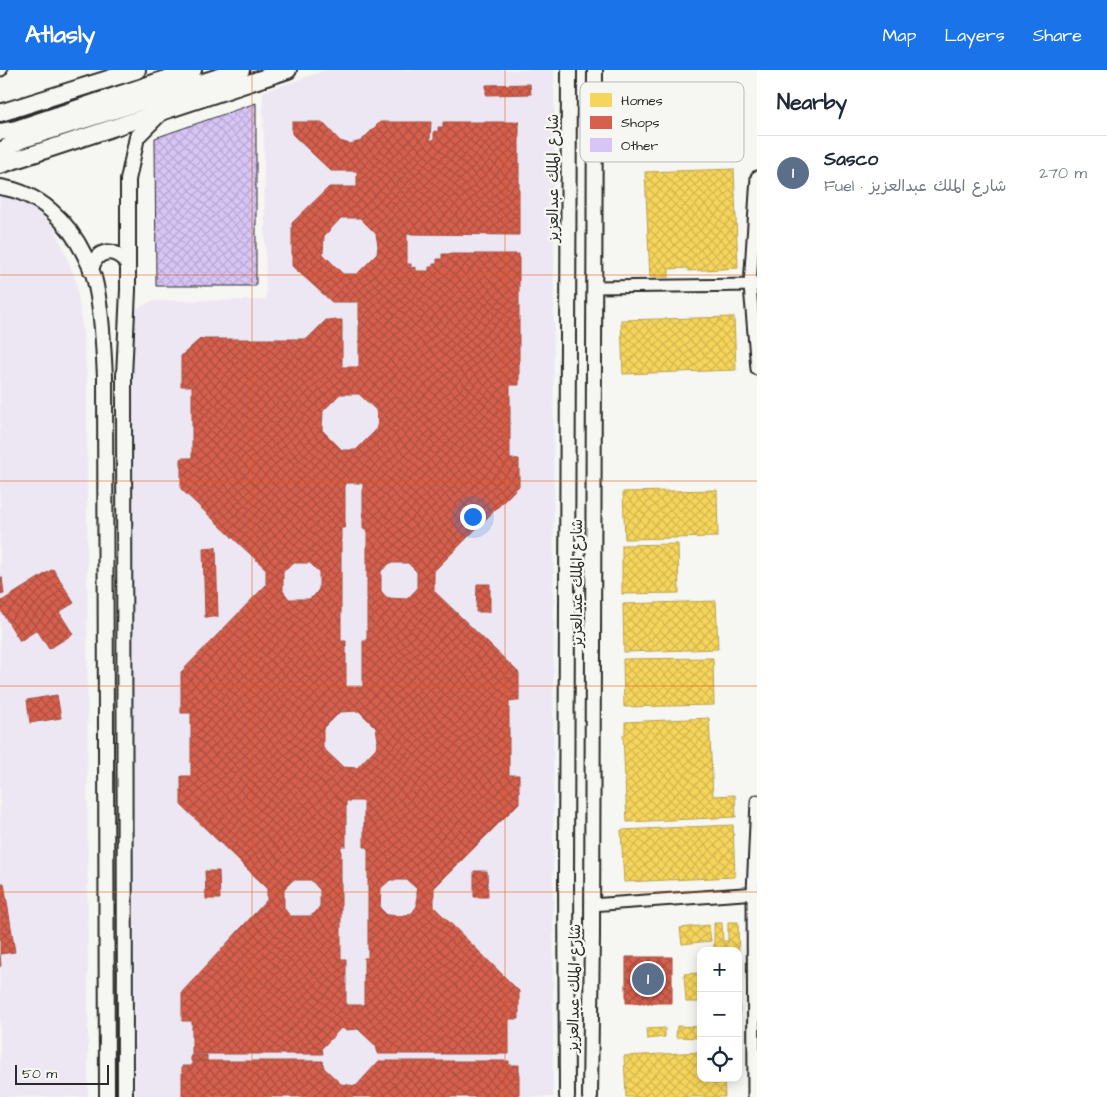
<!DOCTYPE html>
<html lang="en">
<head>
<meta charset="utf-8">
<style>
	body { margin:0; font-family:"Architects Daughter","Playpen Sans Arabic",sans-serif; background:#f6f6f7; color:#1f2937 }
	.controls { position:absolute; right:15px; bottom:15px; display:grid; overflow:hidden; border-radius:10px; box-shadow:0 2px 12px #0003 }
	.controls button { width:45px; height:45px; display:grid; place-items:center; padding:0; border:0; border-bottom:1px solid #e0e1e3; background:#fff; color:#1f2937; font:25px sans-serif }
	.scale { position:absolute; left:15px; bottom:12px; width:94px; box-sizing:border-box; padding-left:5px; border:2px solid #2b2b2b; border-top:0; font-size:14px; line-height:18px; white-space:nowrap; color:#2b2b2b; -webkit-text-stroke:4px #f6f6f2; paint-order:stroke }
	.you { position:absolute; left:472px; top:446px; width:18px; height:18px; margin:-12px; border:4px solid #fff; border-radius:50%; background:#1a73e8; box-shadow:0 0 0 8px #1a73e833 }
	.badge { display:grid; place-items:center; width:32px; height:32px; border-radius:50%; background:#1a73e8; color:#fff; font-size:16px; font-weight:700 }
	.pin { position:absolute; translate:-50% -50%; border:2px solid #fff; box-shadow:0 1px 5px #0006 }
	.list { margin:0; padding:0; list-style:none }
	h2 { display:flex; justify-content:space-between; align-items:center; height:65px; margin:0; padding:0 20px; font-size:21px }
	h2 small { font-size:16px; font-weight:400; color:#747a83 }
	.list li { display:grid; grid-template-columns:32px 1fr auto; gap:15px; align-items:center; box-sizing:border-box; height:75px; padding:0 20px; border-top:1px solid #e0e1e3 }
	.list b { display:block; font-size:19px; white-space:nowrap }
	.list p { margin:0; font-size:16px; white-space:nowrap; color:#747a83 }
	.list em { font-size:16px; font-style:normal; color:#747a83 }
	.icon { flex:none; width:28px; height:28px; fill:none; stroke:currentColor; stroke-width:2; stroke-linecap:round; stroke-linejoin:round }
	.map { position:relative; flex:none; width:757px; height:1027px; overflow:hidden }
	header { display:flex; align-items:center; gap:30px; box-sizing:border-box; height:70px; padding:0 25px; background:#1a73e8; color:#fff }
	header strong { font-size:24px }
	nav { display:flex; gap:28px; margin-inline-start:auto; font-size:18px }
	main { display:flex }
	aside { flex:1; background:#fff }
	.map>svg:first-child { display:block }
</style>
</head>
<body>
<header>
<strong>Atlasly</strong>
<nav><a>Map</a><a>Layers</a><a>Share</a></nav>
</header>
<main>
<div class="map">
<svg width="757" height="1027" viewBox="0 0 757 1027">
	<defs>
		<pattern id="homes-cross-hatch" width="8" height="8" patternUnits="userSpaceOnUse" patternTransform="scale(1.25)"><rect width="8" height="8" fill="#f6d55c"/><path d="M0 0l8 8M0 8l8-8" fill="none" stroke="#d3b750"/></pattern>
		<pattern id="shops-cross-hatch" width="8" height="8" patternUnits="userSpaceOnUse" patternTransform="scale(1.25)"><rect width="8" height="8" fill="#d6604d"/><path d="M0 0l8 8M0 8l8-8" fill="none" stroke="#ae4f40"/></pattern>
		<pattern id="building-cross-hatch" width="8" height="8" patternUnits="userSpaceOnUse" patternTransform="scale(1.25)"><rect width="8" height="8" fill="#d7c5f6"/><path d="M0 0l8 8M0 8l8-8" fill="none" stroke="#b9a9d3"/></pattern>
	</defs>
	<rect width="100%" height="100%" fill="#f6f6f2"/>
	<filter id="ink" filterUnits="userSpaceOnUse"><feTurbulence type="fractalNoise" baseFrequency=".02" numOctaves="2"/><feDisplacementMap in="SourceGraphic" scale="10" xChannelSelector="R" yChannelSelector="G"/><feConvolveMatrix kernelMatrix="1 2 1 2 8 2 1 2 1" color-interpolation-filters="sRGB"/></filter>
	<g filter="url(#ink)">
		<!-- built -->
		<path fill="#ede7f3" d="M 326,0 L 554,0 L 553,1027 L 135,1027 L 133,240 L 153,231 L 266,230 L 263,22 Z
			M 0,125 L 24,133 L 41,144 L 55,158 L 76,211 L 83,264 L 87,307 L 88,1027 L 0,1027 Z"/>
		<!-- homes -->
		<path fill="url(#homes-cross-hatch)" stroke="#b9a24d" d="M 734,99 L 738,198 L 688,201 L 688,198 L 669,199 L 669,207 L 650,207 L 645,102 Z
			M 734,247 L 736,300 L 623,304 L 621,250 Z
			M 717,420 L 718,467 L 625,469 L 623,422 Z
			M 678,474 L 679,523 L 622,524 L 622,475 Z
			M 716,531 L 718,579 L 624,582 L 623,534 Z
			M 713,588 L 714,635 L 624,637 L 623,589 Z
			M 709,648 L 713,726 L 735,725 L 736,747 L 627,752 L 623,665 L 625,665 L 625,652 Z
			M 733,755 L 735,807 L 624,812 L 621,760 Z
			M 728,852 L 738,852 L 739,889 L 738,881 L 714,881 L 714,853 L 722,853 L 723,871 L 728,871 Z
			M 709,855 L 711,871 L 682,874 L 680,858 Z
			M 738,898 L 739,898 L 740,971 L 738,971 Z
			M 698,903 L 700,932 L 686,932 L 684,904 Z
			M 677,956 L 701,957 L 701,968 L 676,967 Z
			M 665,958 L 665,967 L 647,969 L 646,959 Z
			M 701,982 L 701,1008 L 724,1008 L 725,1027 L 626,1027 L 624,986 Z"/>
		<!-- shops -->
		<path fill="url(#shops-cross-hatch)" stroke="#a35043" fill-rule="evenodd" d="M 530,14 L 531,24 L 486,25 L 486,15 Z
			M 292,52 L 322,52 L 340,71 L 350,74 L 361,71 L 380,52 L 431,52 L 430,70 L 434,70 L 434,61 L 438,62 L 438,57 L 443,57 L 443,52 L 519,52 L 519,165 L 407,164 L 407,194 L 411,194 L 411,198 L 416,197 L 416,201 L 429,201 L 429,197 L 433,197 L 433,194 L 437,194 L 437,189 L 442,189 L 442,184 L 519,184 L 519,315 L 510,315 L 510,389 L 519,389 L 519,416 L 434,501 L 434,521 L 519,603 L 519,631 L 509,631 L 509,705 L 519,705 L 519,733 L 434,818 L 434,837 L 519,921 L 519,949 L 509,949 L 509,984 L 378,984 L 376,976 L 358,959 L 347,960 L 341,958 L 322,978 L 323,984 L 192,984 L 192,951 L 182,951 L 182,922 L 267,830 L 267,818 L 181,735 L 181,706 L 191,706 L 191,643 L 181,643 L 181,602 L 266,515 L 266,499 L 181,419 L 181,388 L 192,388 L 192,316 L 181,316 L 181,286 L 200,269 L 307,269 L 326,250 L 342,250 L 342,297 L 359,297 L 359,232 L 332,232 L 292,196 L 292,153 L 329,117 L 357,117 L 357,101 L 331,101 L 292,64 ZM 341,148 L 360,148 L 376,164 L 378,176 L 377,184 L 357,204 L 343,204 L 323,184 L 324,166 ZM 340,324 L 359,324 L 376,340 L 378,352 L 376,360 L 356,380 L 342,380 L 322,360 L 323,341 ZM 345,413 L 363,413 L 363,459 L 367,459 L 367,571 L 363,571 L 363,617 L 346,617 L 346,571 L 341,571 L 341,458 L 345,458 ZM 293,493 L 310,493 L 319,502 L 319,519 L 314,526 L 309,529 L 289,529 L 283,521 L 283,501 ZM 390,493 L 408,493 L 417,502 L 417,519 L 407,529 L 387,528 L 381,521 L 381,501 ZM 359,641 L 376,658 L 378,670 L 376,678 L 357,698 L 343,697 L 323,678 L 323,659 L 340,642 ZM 346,731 L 364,731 L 364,777 L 368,777 L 368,888 L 364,888 L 364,935 L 346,935 L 346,889 L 341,889 L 341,776 L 346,776 ZM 293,810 L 311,810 L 320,820 L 320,836 L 315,843 L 310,846 L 290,846 L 284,838 L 284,819 ZM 390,810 L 407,810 L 417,819 L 417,836 L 412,843 L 406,846 L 387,845 L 380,838 L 381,818 Z
			M 216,477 L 218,547 L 205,547 L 203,478 Z
			M 53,499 L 74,533 L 59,542 L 73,564 L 49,579 L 37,560 L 20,571 L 0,539 L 0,532 Z
			M 2,507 L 4,524 L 0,525 L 0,508 Z
			M 477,514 L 490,514 L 490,542 L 476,542 Z
			M 57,625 L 61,648 L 30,653 L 27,630 Z
			M 205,801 L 219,801 L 220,829 L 206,829 Z
			M 474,801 L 487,801 L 488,827 L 474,827 Z
			M 0,813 L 4,813 L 15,882 L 0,884 L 1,895 L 0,897 Z
			M 626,887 L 672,887 L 672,933 L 626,933 Z
			M 191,985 L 207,985 L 207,991 L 191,991 Z
			M 192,991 L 323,991 L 324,998 L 341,1014 L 356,1016 L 379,991 L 509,991 L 509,995 L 519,995 L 519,1027 L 182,1027 L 182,996 L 192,996 Z"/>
		<!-- building -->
		<path fill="url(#building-cross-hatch)" stroke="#2b2b2b" d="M 256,33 L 256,216 L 156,216 L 155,68 Z"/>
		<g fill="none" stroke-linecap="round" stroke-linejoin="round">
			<defs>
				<path id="minor" d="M 0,0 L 1,0
					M 757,107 L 750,216 L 757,299
					M 595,217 L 755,215
					M 591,835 L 757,823
					M 754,1027 L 753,823 L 757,731"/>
				<path id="tertiary" d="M 0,117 C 40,123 68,151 85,186 C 88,193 92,200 94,207 C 102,239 103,273 105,306 L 107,1027
					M 91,201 C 95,178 115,177 128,194
					M 125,1027 L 124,306 L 128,220 L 128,110 L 137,67 L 162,42
					M 567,1027 L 566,805 L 569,0
					M 590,1027 L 592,865 L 595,0"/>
				<path id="primary" d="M 0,43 L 137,0
					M 0,62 L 16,59 L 193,0
					M 0,81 L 21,70 L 241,0
					M 0,95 L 288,0"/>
			</defs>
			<!-- minor casing -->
			<use href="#minor" stroke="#2b2b2b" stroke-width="15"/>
			<!-- tertiary casing -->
			<use href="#tertiary" stroke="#2b2b2b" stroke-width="18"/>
			<!-- primary casing -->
			<use href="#primary" stroke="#2b2b2b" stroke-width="20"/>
			<!-- minor -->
			<use href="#minor" stroke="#f6f6f2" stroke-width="11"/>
			<!-- tertiary -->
			<use href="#tertiary" stroke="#f6f6f2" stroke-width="14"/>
			<!-- primary -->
			<use href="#primary" stroke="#f6f6f2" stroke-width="16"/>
		</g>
	</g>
	<!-- grid -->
	<path fill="none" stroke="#e8590c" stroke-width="1" stroke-opacity="0.55" d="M 252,0 L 252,1027M 505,0 L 505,1027M 0,205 L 757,205M 0,411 L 757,411M 0,616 L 757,616M 0,822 L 757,822"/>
	<g text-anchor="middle" stroke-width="5" stroke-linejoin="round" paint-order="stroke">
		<!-- street labels -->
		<g font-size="15" fill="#2b2b2b" stroke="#f6f6f2">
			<text transform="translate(553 108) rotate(-90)" y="5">شارع الملك عبدالعزيز</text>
			<text transform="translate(577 513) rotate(-90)" y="5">شارع الملك عبدالعزيز</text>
			<text transform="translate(574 918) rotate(-89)" y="5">شارع الملك عبدالعزيز</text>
		</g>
	</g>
	<!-- legend -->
	<rect x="580" y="12" width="164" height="80" rx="8" fill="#f6f6f2" stroke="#b9b9b6" stroke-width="1"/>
	<rect x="590" y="23" width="22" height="14" fill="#f6d55c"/>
	<rect x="590" y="46" width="22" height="13" fill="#d6604d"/>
	<rect x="590" y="68" width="22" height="14" fill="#d7c5f6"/>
	<g font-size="14" fill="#2b2b2b">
		<text x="621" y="35">Homes</text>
		<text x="621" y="57">Shops</text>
		<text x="621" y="80">Other</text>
	</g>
</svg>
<div class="controls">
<button>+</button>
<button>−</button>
<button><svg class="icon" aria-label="locate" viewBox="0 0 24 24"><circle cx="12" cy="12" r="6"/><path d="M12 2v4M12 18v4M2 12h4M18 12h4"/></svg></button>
</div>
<div class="scale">50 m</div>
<div class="you"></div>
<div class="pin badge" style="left:648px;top:909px;background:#5c6f8a">1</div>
</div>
<aside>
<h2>Nearby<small></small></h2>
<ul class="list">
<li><span class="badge" style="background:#5c6f8a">1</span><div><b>Sasco</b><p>Fuel · شارع الملك عبدالعزيز</p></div><em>270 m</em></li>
</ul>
</aside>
</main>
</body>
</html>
